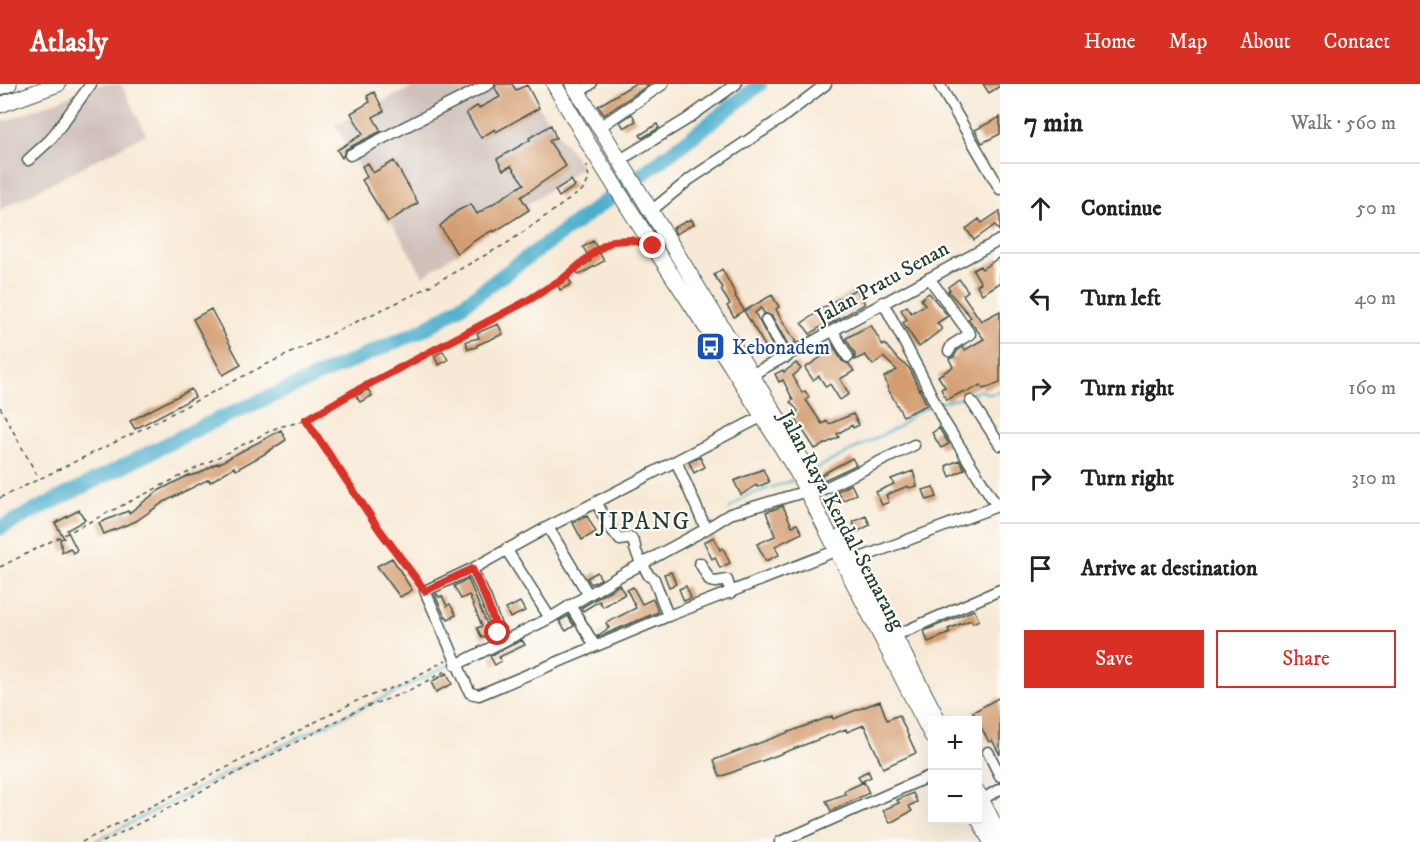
<!DOCTYPE html>
<html lang="en">
<head>
<meta charset="utf-8">
<style>
	body { margin:0; font-family:"IM FELL DW Pica",serif; background:#f6f6f6; color:#222 }
	.controls { position:absolute; right:18px; bottom:18px; display:grid; overflow:hidden; border-radius:0px; box-shadow:0 6px 24px #0002 }
	.controls button { width:54px; height:54px; display:grid; place-items:center; padding:0; border:0; border-bottom:2px solid #e0e0e0; background:#fff; color:#222; font:30px sans-serif }
	.stop { position:absolute; width:18px; height:18px; margin:-14px; border:4px solid #d93025; border-radius:50%; background:#fff }
	.stop.end { background:#d93025; border-color:#fff; box-shadow:0 2px 6px #0008 }
	.list { margin:0; padding:0; list-style:none }
	h2 { display:flex; justify-content:space-between; align-items:center; height:78px; margin:0; padding:0 24px; font-size:26px }
	h2 small { font-size:20px; font-weight:400; color:#767676 }
	.list li { display:grid; grid-template-columns:39px 1fr auto; gap:18px; align-items:center; box-sizing:border-box; height:90px; padding:0 24px; border-top:2px solid #e0e0e0 }
	.list b { display:block; font-size:22px; white-space:nowrap }
	.list em { font-size:20px; font-style:normal; color:#767676 }
	.actions { display:flex; gap:12px; padding:18px 24px }
	.actions a { flex:1; padding:14px 0; border:2px solid #d93025; border-radius:0px; text-align:center; font-size:21px; color:#d93025 }
	.actions .main { background:#d93025; color:#fff }
	.icon { flex:none; width:33px; height:33px; fill:none; stroke:currentColor; stroke-width:2; stroke-linecap:round; stroke-linejoin:round }
	.map { position:relative; flex:none; width:1000px; height:758px; overflow:hidden }
	header { display:flex; align-items:center; gap:36px; box-sizing:border-box; height:84px; padding:0 30px; background:#d93025; color:#fff }
	header strong { font-size:28px }
	nav { display:flex; gap:33px; margin-inline-start:auto; font-size:21px }
	main { display:flex }
	aside { flex:1; background:#fff }
	.map>svg:first-child { display:block }
</style>
</head>
<body>
<header>
<strong>Atlasly</strong>
<nav><a>Home</a><a>Map</a><a>About</a><a>Contact</a></nav>
</header>
<main>
<div class="map">
<svg width="1000" height="758" viewBox="0 0 1000 758">
	<rect width="100%" height="100%" fill="#fdfcf7"/>
	<filter id="ink" filterUnits="userSpaceOnUse"><feTurbulence type="fractalNoise" baseFrequency=".0167" numOctaves="2"/><feDisplacementMap in="SourceGraphic" scale="12" xChannelSelector="R" yChannelSelector="G"/><feConvolveMatrix kernelMatrix="1 2 1 2 8 2 1 2 1" color-interpolation-filters="sRGB"/></filter>
	<filter id="wash" filterUnits="userSpaceOnUse"><feTurbulence type="fractalNoise" baseFrequency=".008" numOctaves="4" result="noise"/><feDisplacementMap in="SourceGraphic" scale="24" xChannelSelector="R" yChannelSelector="G"/><feGaussianBlur stdDeviation="1.35" result="paint"/><feColorMatrix in="noise" values="0 0 0 0 0 0 0 0 0 0 0 0 0 0 0 0 0 1.4 0 .05"/><feComposite in="paint" operator="in"/></filter>
	<g filter="url(#wash)">
		<rect width="100%" height="100%" fill="#f7e9d5"/>
		<!-- industrial -->
		<path fill="#cfc0ba" d="M 101,0 L 121,0 L 146,50 L 0,126 L 0,39 Z
			M 419,0 L 522,0 L 582,83 L 423,192 L 335,41 Z"/>
		<g fill="none" stroke-linecap="round" stroke-linejoin="round">
			<!-- stream -->
			<path stroke="#4dafcc" stroke-width="2" d="M 939,319 L 968,312 L 980,306 L 989,310 L 1000,308
				M 815,385 L 898,343 L 916,328 L 931,322
				M 729,425 L 748,411 L 794,396
				M 94,758 L 264,670 L 404,604 L 454,578"/>
			<!-- river -->
			<path stroke="#4dafcc" stroke-width="15" d="M 0,444 L 203,342 L 418,248 C 458,228 492,198 528,173 C 607,117 684,60 760,0"/>
		</g>
		<g id="blocks">
			<!-- building -->
			<path fill="#d49d71" d="M 496,0 L 512,0 L 516,6 L 527,1 L 539,24 L 496,48 L 495,45 L 481,54 L 466,29 L 477,22 L 479,24 L 500,13 L 495,4 Z
				M 634,0 L 650,0 L 604,31 L 598,22 Z
				M 983,0 L 1000,0 L 1000,2 L 989,9 Z
				M 374,8 L 384,27 L 373,33 L 381,47 L 346,65 L 342,74 L 337,66 L 363,50 L 351,29 L 370,18 L 367,12 Z
				M 632,30 L 636,37 L 624,44 L 620,38 Z
				M 1000,33 L 1000,50 L 982,59 L 975,46 Z
				M 657,40 L 659,44 L 642,54 L 640,51 Z
				M 551,41 L 556,54 L 549,57 L 566,82 L 521,113 L 529,126 L 494,148 L 493,146 L 472,158 L 457,170 L 440,142 L 457,127 L 471,120 L 477,130 L 524,100 L 511,82 L 503,86 L 497,75 L 530,56 L 529,54 Z
				M 394,77 L 418,119 L 388,138 L 362,96 L 367,93 L 362,82 L 368,79 L 373,89 Z
				M 571,96 L 575,102 L 559,113 L 555,106 Z
				M 1000,127 L 1000,148 L 995,141 L 974,156 L 966,145 L 979,135 L 982,139 Z
				M 691,135 L 694,140 L 676,150 L 673,144 Z
				M 593,157 L 604,177 L 579,191 L 576,187 L 591,177 L 583,163 Z
				M 1000,173 L 1000,199 L 982,210 L 977,201 L 981,199 L 973,186 L 980,182 L 982,185 Z
				M 722,185 L 736,211 L 735,212 L 744,226 L 734,233 L 727,222 L 730,220 L 721,206 L 723,204 L 714,191 Z
				M 567,193 L 572,200 L 560,206 L 557,200 Z
				M 959,195 L 968,207 L 963,211 L 981,237 L 1000,227 L 1000,299 L 983,305 L 981,301 L 965,309 L 964,307 L 947,316 L 941,305 L 945,303 L 938,292 L 953,283 L 949,275 L 954,273 L 958,266 L 963,263 L 965,266 L 984,255 L 970,237 L 968,235 L 971,233 L 948,207 L 950,206 L 948,203 Z
				M 856,205 L 865,220 L 826,242 L 825,240 L 810,250 L 802,239 L 818,228 L 817,227 Z
				M 929,209 L 948,232 L 937,239 L 942,245 L 919,263 L 903,239 L 907,236 L 901,226 L 907,222 L 911,229 L 925,221 L 921,215 Z
				M 772,211 L 779,223 L 776,225 L 781,235 L 796,258 L 789,262 L 772,232 L 764,229 L 761,224 L 755,229 L 776,269 L 771,272 L 744,227 Z
				M 211,225 L 241,281 L 223,291 L 193,235 Z
				M 498,240 L 503,250 L 477,261 L 477,263 L 468,265 L 466,257 L 479,254 L 477,249 Z
				M 871,241 L 883,262 L 885,260 L 895,272 L 909,284 L 927,321 L 903,332 L 887,303 L 888,302 L 884,293 L 897,286 L 883,273 L 873,281 L 865,271 L 855,276 L 855,270 L 846,254 Z
				M 832,260 L 842,277 L 849,280 L 854,287 L 840,295 L 849,310 L 840,316 L 830,300 L 826,303 L 819,292 L 813,296 L 805,284 L 827,269 L 824,264 Z
				M 443,267 L 448,276 L 439,281 L 434,272 Z
				M 796,279 L 801,285 L 793,292 L 802,309 L 805,307 L 809,313 L 806,316 L 822,340 L 827,337 L 829,340 L 853,330 L 859,341 L 853,344 L 852,341 L 837,350 L 839,353 L 815,365 L 793,331 L 798,327 L 790,318 L 793,316 L 783,296 L 779,298 L 775,290 L 783,286 L 784,288 Z
				M 191,305 L 195,313 L 135,345 L 130,337 Z
				M 368,305 L 372,312 L 360,318 L 356,312 Z
				M 939,344 L 949,360 L 941,364 L 932,349 Z
				M 281,346 L 286,356 L 266,369 L 236,386 L 234,383 L 210,398 L 209,395 L 164,418 L 136,437 L 104,450 L 99,439 L 128,427 L 129,429 L 158,407 L 189,391 L 189,392 L 200,389 L 217,379 L 218,380 Z
				M 700,373 L 705,383 L 694,389 L 689,378 Z
				M 852,374 L 856,381 L 824,396 L 821,391 Z
				M 959,376 L 965,385 L 950,393 L 946,382 Z
				M 763,385 L 769,398 L 757,403 L 756,401 L 741,411 L 734,397 Z
				M 913,387 L 917,402 L 909,404 L 908,402 L 886,411 L 889,418 L 882,421 L 876,408 L 894,400 L 891,395 Z
				M 851,400 L 856,410 L 842,417 L 837,407 Z
				M 933,403 L 937,413 L 927,416 L 923,406 Z
				M 783,422 L 792,442 L 797,440 L 802,449 L 775,462 L 779,471 L 766,477 L 757,460 L 775,452 L 766,428 Z
				M 79,426 L 85,436 L 67,446 L 77,466 L 73,469 L 70,464 L 62,468 L 60,455 L 64,454 L 55,439 Z
				M 587,432 L 596,448 L 582,456 L 573,439 Z
				M 866,432 L 870,441 L 857,448 L 853,438 Z
				M 714,453 L 720,466 L 723,464 L 730,479 L 720,484 L 715,473 L 712,475 L 704,458 Z
				M 392,474 L 412,506 L 400,513 L 377,482 Z
				M 597,488 L 601,495 L 591,500 L 587,494 Z
				M 671,488 L 676,500 L 669,503 L 664,490 Z
				M 468,495 L 491,550 L 482,554 L 477,544 L 482,542 L 469,511 L 461,515 L 454,502 Z
				M 619,501 L 625,510 L 603,523 L 599,517 L 583,527 L 581,524 Z
				M 686,502 L 691,514 L 684,517 L 679,505 Z
				M 633,503 L 642,520 L 653,515 L 658,528 L 598,553 L 597,552 L 609,544 L 606,539 L 636,524 L 627,506 Z
				M 437,510 L 439,513 L 442,512 L 447,522 L 450,520 L 456,531 L 448,535 L 446,532 L 445,533 L 435,511 Z
				M 520,518 L 525,527 L 510,534 L 506,525 Z
				M 974,526 L 979,536 L 973,539 L 971,536 L 948,545 L 950,549 L 928,558 L 924,547 Z
				M 568,532 L 574,542 L 566,547 L 559,537 Z
				M 522,556 L 525,561 L 499,573 L 501,577 L 495,581 L 490,572 Z
				M 447,589 L 452,600 L 436,608 L 431,598 Z
				M 1000,613 L 1000,671 L 992,656 L 989,658 L 973,628 Z
				M 880,617 L 887,636 L 899,631 L 916,669 L 883,684 L 864,641 L 847,648 L 846,645 L 720,693 L 714,676 L 832,632 L 833,635 Z
				M 868,687 L 871,693 L 861,698 L 858,692 Z
				M 864,698 L 869,709 L 831,727 L 826,717 L 845,710 L 844,707 Z
				M 913,709 L 917,718 L 909,722 L 912,727 L 890,739 L 883,726 L 899,719 L 897,716 Z"/>
		</g>
	</g>
	<g filter="url(#ink)">
		<use href="#blocks" fill-opacity="0" stroke="#3f574c" stroke-width="1.5"/>
		<g fill="none" stroke-linecap="round" stroke-linejoin="round">
			<defs>
				<path id="minor" d="M 939,0 L 1000,105
					M 578,9 L 591,0
					M 600,43 L 663,0
					M 350,71 L 489,0
					M 28,76 L 50,56 L 91,0
					M 620,76 L 686,36 L 736,0
					M 651,127 L 690,95 L 779,36 L 826,0
					M 929,194 L 970,250 L 952,261 L 949,267
					M 883,218 L 924,296 L 943,336 L 997,422
					M 766,236 L 787,273
					M 833,247 L 848,273
					M 751,291 L 1000,156
					M 971,317 L 1000,361
					M 763,332 L 548,443 L 472,485 L 425,507 L 470,609 L 479,611 L 668,532 L 838,466
					M 676,377 L 706,445
					M 819,407 L 914,361
					M 597,419 L 608,441 L 620,456 L 631,454 L 635,462 L 635,465 L 641,479
					M 548,443 L 588,510
					M 506,465 L 550,534
					M 855,476 L 1000,421
					M 642,479 L 649,492 L 654,495 L 668,532
					M 700,479 L 710,497 L 716,498 L 727,496 L 731,509
					M 472,485 L 486,515 L 502,558
					M 570,521 L 595,562
					M 894,552 L 1000,506
					M 456,581 L 550,534 L 616,494 L 706,445 L 730,430 L 807,407
					M 988,668 L 1000,692
					M 981,716 L 1000,705
					M 780,758 L 932,691"/>
				<path id="highway" d="M 554,0 L 588,59 L 638,139 L 730,280 L 797,388 L 932,652
					M 573,0 L 779,336 L 811,392
					M 0,3 L 9,0
					M 0,21 L 58,0
					M 842,451 L 938,636
					M 978,709 L 1000,752
					M 978,734 L 991,758"/>
			</defs>
			<!-- minor casing -->
			<use href="#minor" stroke="#3f574c" stroke-width="13"/>
			<!-- highway casing -->
			<use href="#highway" stroke="#3f574c" stroke-width="17"/>
			<!-- path -->
			<path stroke="#3f574c" stroke-width="1.5" stroke-dasharray="4.5 4.5" stroke-linecap="butt" d="M 0,323 L 38,393
				M 306,336 L 419,499
				M 0,414 L 136,348 L 261,283 L 415,210 L 509,158 L 584,105 L 589,95 L 587,81
				M 0,483 L 278,343 C 286,341 296,340 304,336 C 325,329 344,313 364,303 C 431,270 499,236 561,196 C 586,180 602,151 635,157
				M 82,758 L 354,618 L 402,600 L 446,576
				M 103,758 L 358,626 L 406,608 L 448,586"/>
			<!-- minor -->
			<use href="#minor" stroke="#fff" stroke-width="10"/>
			<!-- highway -->
			<use href="#highway" stroke="#fff" stroke-width="15"/>
		</g>
	</g>
	<g fill="none" stroke-linecap="round" stroke-linejoin="round" filter="url(#ink)">
		<!-- route -->
		<path stroke="#d93025" stroke-width="8" d="M 498,549 L 486,515 L 472,485 L 425,507 L 379,445 L 306,336 L 354,308 L 527,217 L 564,194 L 596,167 L 612,157 L 631,156 L 653,162"/>
	</g>
	<!-- icons -->
	<defs>
		<symbol id="bus-square" viewBox="-11 -11 22 22"><rect x="-9" y="-9" width="18" height="18" rx="4" fill="#1a4fb4" stroke="#fdfcf7"/><path d="M-5-6H5V4H4V6H2V4H-2V6H-4V4H-5ZM-3.5-4V0h7V-4ZM-3.5 1.2v1.5H-2V1.2ZM2 1.2v1.5H3.5V1.2Z" fill="#fff"/></symbol>
	</defs>
	<g fill-rule="evenodd">
		<use href="#bus-square" x="694" y="246" width="33" height="33"/>
	</g>
	<g text-anchor="middle" stroke-width="4.5" stroke-linejoin="round" paint-order="stroke">
		<!-- street labels -->
		<g font-size="21" fill="#1f3d34" stroke="#fdfcf7">
			<text transform="translate(882 198) rotate(-29)" y="7">Jalan Pratu Senan</text>
			<text transform="translate(842 436) rotate(62)" y="7">Jalan Raya Kendal-Semarang</text>
		</g>
		<!-- transit labels -->
		<g font-size="21" fill="#164399" stroke="#fdfcf7" text-anchor="start">
			<text x="732" y="270">Kebonadem</text>
		</g>
		<!-- quarter labels -->
		<g font-size="24" letter-spacing="1.5" fill="#1f3d34" stroke="#fdfcf7">
			<text x="644" y="445">JIPANG</text>
		</g>
	</g>
</svg>
<div class="controls">
<button>+</button>
<button>−</button>
</div>
<div class="stop" style="left:498px;top:549px"></div>
<div class="stop end" style="left:653px;top:162px"></div>
</div>
<aside>
<h2>7 min<small>Walk · 560 m</small></h2>
<ul class="list">
<li><svg class="icon" aria-label="ahead" viewBox="0 0 24 24"><path d="M12 20V5M6 11l6-6 6 6"/></svg><div><b>Continue</b></div><em>50 m</em></li>
<li><svg class="icon" aria-label="left" viewBox="0 0 24 24"><path d="M17 20v-9H6M10 6l-5 5 5 5"/></svg><div><b>Turn left</b></div><em>40 m</em></li>
<li><svg class="icon" aria-label="right" viewBox="0 0 24 24"><path d="M7 20v-9h11M14 6l5 5-5 5"/></svg><div><b>Turn right</b></div><em>160 m</em></li>
<li><svg class="icon" aria-label="right" viewBox="0 0 24 24"><path d="M7 20v-9h11M14 6l5 5-5 5"/></svg><div><b>Turn right</b></div><em>310 m</em></li>
<li><svg class="icon" aria-label="arrive" viewBox="0 0 24 24"><path d="M6 21V4h12l-3 4 3 4H6"/></svg><div><b>Arrive at destination</b></div></li>
</ul>
<div class="actions"><a class="main">Save</a><a>Share</a></div>
</aside>
</main>
</body>
</html>
